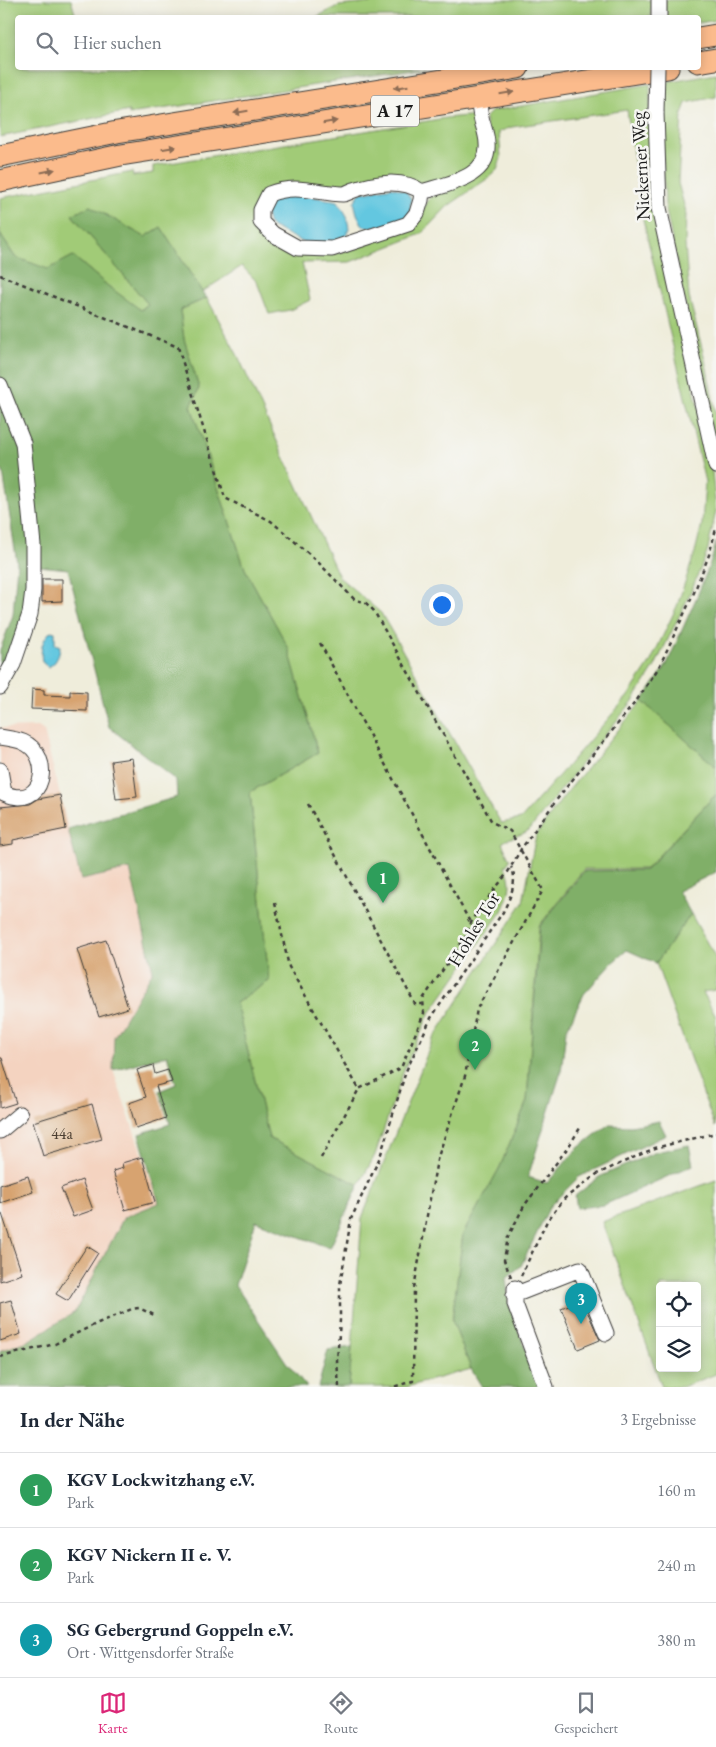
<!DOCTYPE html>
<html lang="de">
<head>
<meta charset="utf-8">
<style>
	body { margin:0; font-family:"EB Garamond",serif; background:#f2f2f3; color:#1f2937 }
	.controls { position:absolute; right:15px; bottom:15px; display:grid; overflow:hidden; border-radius:5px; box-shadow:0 2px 12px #0003 }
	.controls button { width:45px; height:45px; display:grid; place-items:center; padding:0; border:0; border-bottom:1px solid #e0e1e3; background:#fff; color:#1f2937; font:25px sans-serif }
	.you { position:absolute; left:441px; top:604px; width:18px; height:18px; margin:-12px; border:4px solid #fff; border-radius:50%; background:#1a73e8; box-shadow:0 0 0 8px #1a73e833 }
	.badge { display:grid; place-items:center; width:32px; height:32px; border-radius:50%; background:#db2777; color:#fff; font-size:16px; font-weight:700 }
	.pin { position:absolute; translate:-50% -41px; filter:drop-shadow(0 1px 2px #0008) }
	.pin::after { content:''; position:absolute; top:26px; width:18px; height:15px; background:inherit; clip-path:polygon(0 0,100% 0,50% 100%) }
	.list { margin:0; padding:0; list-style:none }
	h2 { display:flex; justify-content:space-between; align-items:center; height:65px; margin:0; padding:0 20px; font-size:21px }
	h2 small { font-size:16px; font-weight:400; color:#747a83 }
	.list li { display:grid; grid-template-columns:32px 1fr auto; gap:15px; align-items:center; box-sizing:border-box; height:75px; padding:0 20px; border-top:1px solid #e0e1e3 }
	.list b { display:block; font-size:19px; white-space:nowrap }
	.list p { margin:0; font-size:16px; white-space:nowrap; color:#747a83 }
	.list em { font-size:16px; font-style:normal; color:#747a83 }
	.icon { flex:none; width:28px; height:28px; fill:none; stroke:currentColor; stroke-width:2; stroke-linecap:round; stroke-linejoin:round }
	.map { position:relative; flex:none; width:716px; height:1387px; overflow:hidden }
	.search { position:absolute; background:#fff; box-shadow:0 2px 12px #0003; left:15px; right:15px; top:15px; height:55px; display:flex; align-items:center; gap:12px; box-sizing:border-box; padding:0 18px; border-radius:5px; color:#747a83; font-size:19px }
	.sheet { height:290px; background:#fff }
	nav { display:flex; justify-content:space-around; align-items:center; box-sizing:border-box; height:70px; border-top:1px solid #e0e1e3; background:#fff; font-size:14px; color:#747a83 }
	nav a { display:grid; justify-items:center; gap:2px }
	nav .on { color:#db2777 }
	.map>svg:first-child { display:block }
</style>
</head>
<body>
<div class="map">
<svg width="716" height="1387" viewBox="0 0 716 1387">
	<rect width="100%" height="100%" fill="#f6f6f2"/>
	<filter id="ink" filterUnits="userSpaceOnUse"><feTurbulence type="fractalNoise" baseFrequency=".02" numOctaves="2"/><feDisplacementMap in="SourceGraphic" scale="10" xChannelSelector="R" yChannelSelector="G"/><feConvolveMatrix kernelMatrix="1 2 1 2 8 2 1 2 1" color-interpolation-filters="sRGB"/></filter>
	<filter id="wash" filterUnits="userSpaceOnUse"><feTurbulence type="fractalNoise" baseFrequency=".0096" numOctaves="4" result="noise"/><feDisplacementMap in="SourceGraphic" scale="20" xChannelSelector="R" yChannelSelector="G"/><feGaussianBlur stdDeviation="1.12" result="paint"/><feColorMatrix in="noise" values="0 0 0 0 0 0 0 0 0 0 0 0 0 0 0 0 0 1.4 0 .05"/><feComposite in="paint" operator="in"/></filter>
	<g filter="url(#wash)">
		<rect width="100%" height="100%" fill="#efeddb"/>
		<!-- built -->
		<path fill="#f4d3c0" d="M 38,727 L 44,731 L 81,880 L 130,868 L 153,971 L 114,1037 L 113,1070 L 159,1203 L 124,1217 L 75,1312 L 28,1341 L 0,1351 L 0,728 Z"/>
		<!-- green -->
		<path fill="#a1cb77" stroke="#5e744a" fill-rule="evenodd" d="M 0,0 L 71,0 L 76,17 L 18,18 L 18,68 L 425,68 L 129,114 L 129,111 L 0,137 Z
			M 400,0 L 651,0 L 651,17 L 316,17 L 339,6 Z
			M 665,0 L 716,0 L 716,20 L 699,23 L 698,18 L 665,18 Z
			M 716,73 L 716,97 L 686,103 L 682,114 L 678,183 L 686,212 L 685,244 L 689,297 L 706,364 L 716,415 L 716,454 L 665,205 L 661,112 L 664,112 L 665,82 Z
			M 650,84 L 650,112 L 652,112 L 651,185 L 660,248 L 692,379 L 712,472 L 716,511 L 707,553 L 689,596 L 654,668 L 633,701 L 590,753 L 531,828 C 524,836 512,835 502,843 L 510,860 L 505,867 C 514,883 509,895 502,911 L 428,1016 L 404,1070 L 375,1155 L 359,1185 L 269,1138 L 236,1003 L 269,981 L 250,792 L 318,753 L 288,647 L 245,569 L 191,406 L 199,388 L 184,339 L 180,310 L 207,298 L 238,356 L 339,577 L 381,613 L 501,823 L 521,819 L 628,696 L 650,663 L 677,606 L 695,552 L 702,524 L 705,482 L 642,215 L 627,110 L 512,127 L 499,132 L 501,158 L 497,170 L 487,179 L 448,206 L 421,234 L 350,262 L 302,263 L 310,300 L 290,310 L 269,314 L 257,282 L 242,266 L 202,292 L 161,227 L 145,237 L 90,206 L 72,215 L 148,304 L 140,310 L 108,286 L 73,256 L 48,270 L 15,257 L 0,234 L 0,198 L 132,172 L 133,176 L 153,173 L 153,166 C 250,149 348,134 446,118 L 466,116 L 474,118 L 480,127 L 483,141 L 482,160 L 475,168 L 462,176 L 432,187 L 406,181 L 383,180 L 348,186 L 281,185 L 267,192 L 260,202 L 258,223 L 263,231 L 283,244 L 297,251 L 310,254 L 333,254 L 353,249 L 409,228 L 417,219 L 433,193 L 463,182 L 476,174 L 484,166 L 488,157 L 489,145 L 485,118 L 492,111 Z
			M 642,701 L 716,767 L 716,794 L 646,869 L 584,869 L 539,926 L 527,1101 L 500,1167 L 463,1234 L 452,1320 L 471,1369 L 406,1387 L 349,1387 L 362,1218 L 433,1039 L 523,902 L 536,835 L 564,796 Z
			M 691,914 L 716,959 L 716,990 L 703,992 L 716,1017 L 715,1127 L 656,963 Z
			M 716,1180 L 716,1374 L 682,1387 L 662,1387 L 602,1222 ZM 660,1286 L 697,1286 L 697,1368 L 660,1368 Z"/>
		<!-- forest -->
		<path fill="#80af68" stroke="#4e6642" d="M 90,206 L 145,237 L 161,227 L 202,292 L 207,298 L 180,310 L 184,339 L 199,388 L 191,406 L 245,569 L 288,647 L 318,753 L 250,792 L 269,981 L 236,1003 L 269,1138 L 359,1185 L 330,1248 L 256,1221 L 235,1285 L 286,1362 L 307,1387 L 0,1387 L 0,1351 L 28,1341 L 75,1312 L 124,1217 L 159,1203 L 139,1134 L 170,1124 L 159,1091 L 176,1084 L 167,1055 L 113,1070 L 114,1037 L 153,971 L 130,869 L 81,880 L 68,829 L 177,797 L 176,780 L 109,727 L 68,569 L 30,565 L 27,611 L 0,671 L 0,650 L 13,615 L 17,563 L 3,472 L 0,467 L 0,234 L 15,257 L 48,269 L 73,256 L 108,286 L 141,310 L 148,304 L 72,215 Z
			M 716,542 L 716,767 L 642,701 L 666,666 L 698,594 L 712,558 Z
			M 716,794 L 716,872 L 678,891 L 691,914 L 656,963 L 627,950 L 613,962 L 584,994 L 566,1031 L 561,1072 L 528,1177 L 547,1183 L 578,1148 L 608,1125 L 631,1126 L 659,1121 L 666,1135 L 579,1177 L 550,1206 L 521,1266 L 506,1278 L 509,1304 L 539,1387 L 482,1387 L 471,1369 L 452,1320 L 463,1234 L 500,1167 L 527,1101 L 540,926 L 584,871 L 646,870 Z
			M 689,1145 L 693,1165 L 604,1205 L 577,1208 L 575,1196 L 599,1177 L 656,1152 Z
			M 352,1347 L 349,1387 L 318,1387 L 328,1350 Z"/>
		<!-- water -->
		<path fill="#63c7e0" stroke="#40727e" d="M 392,187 L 406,191 L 411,199 L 410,215 C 398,222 377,230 363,226 L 357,214 L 354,202 L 360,193 Z
			M 283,192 L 338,201 L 347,216 L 349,229 L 343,242 L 310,246 L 269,225 C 262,204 268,205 283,192 Z
			M 51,631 L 55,632 L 55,644 L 60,646 C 59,655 57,663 48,667 L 42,662 C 40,649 42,640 51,631 Z"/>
		<g id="blocks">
			<!-- building -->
			<path fill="#d7a370" d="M 42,579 L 62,579 L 62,601 L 42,602 Z
				M 32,689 L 44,690 L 44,695 L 70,696 L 70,691 L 87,692 L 87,711 L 31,709 Z
				M 132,758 L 137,797 L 116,799 L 111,761 Z
				M 60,795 L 66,829 L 13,840 L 13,844 L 0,846 L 0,807 L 30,804 L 38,799 Z
				M 106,940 L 128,1008 L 99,1017 L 77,949 Z
				M 0,1058 L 2,1058 L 16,1103 L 0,1108 Z
				M 153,1065 L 155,1074 L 168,1070 L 172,1082 L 156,1086 L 166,1118 L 136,1128 L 129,1103 L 146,1097 L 137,1070 Z
				M 92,1104 L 102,1139 L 43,1156 L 33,1122 Z
				M 142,1157 L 155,1202 L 125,1210 L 113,1171 L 123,1168 L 122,1163 Z
				M 28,1176 L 33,1192 L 0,1203 L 0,1185 Z
				M 82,1180 L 93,1210 L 73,1217 L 61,1188 Z
				M 0,1214 L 2,1214 L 22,1274 L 0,1281 Z
				M 87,1246 L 98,1253 L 68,1301 L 56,1294 Z
				M 11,1300 L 21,1334 L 0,1341 L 0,1303 Z
				M 582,1300 L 600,1340 L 578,1349 L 561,1308 Z"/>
		</g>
	</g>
	<g filter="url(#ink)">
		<use href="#blocks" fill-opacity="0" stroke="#3c3b39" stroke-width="1"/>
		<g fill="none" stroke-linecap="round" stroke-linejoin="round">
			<defs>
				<path id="minor" d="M 659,18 L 659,0
					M 656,112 L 659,208 L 716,466
					M 422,192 L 421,200 L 417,213 L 408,224 L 332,249 L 298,248 L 273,234 L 261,222 L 261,210 L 269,194 C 296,183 316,193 343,194 C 347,194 350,191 354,190 C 374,183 403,178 422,192 C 446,184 490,178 487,144 C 487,136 484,128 482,121 C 480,113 479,105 478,98
					M 0,385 L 23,443 L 33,545 L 33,590 L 30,614 L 13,664 L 0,687
					M 0,737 C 7,738 16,739 23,742 C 54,755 45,812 4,793 L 0,770
					M 0,1131 L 20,1114
					M 515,1288 L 515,1304 L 546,1387
					M 514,1295 L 580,1269 L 606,1333"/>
				<path id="highway" d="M 698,38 L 716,35
					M 698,62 L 716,59
					M 0,156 L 117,132 L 518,68
					M 0,181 L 121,155 L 668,68"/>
			</defs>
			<!-- minor casing -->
			<use href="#minor" stroke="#3c3b39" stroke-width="17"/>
			<!-- highway casing -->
			<use href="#highway" stroke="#3c3b39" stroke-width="23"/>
			<!-- path -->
			<path stroke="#3c3b39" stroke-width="2.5" stroke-dasharray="4 4" stroke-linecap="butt" d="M 0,275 L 178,347 L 225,498 L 271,521 L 316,560 L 355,600 L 365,602 L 374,611 L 492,822 L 510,831 L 543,890 L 477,1009 L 465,1076 L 437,1160 L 414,1288 L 413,1381 L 393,1387
				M 320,643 L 471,924
				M 308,804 L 413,1000 L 415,1004 L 422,1004
				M 275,903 L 289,967 L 359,1089
				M 321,1158 L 359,1089 L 401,1068 L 424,1013 L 423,999 L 466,936 L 473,918 L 508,872 L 521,849 L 561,794 L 637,700 L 659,667 L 693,595 L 709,555 L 716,529
				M 521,1276 L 547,1221 L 565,1198 L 597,1174 L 655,1148 L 716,1133
				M 511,1277 L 504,1260 L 508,1237 L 524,1206 L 569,1146 L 580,1128
				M 0,1357 L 55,1344 L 98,1323 L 132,1309 L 139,1308 L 154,1315
				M 339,1387 L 337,1361 L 340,1320 L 340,1285 L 351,1219 L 380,1157 L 406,1071 L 431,1018 L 503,912 C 509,900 519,880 511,867"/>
			<!-- minor -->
			<use href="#minor" stroke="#fff" stroke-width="15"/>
			<!-- highway -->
			<use href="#highway" stroke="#fbbb8c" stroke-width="21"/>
			<defs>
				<path id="minor-bridge" d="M 656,112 L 657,68"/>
			</defs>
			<!-- minor-bridge casing -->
			<use href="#minor-bridge" stroke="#3c3b39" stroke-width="17" stroke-linecap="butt"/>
			<!-- minor-bridge -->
			<use href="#minor-bridge" stroke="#fff" stroke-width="15"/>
		</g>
		<!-- one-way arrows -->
		<defs><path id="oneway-solid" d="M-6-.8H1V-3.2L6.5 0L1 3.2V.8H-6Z" transform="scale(1.25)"/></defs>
		<g fill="#8c6c54">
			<use href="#oneway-solid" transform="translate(401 87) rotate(171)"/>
			<use href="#oneway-solid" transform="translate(507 93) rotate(-9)"/>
			<use href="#oneway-solid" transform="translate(241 112) rotate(171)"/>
			<use href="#oneway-solid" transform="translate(330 122) rotate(-9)"/>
			<use href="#oneway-solid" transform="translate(169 148) rotate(-9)"/>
			<use href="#oneway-solid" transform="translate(48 171) rotate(-12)"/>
		</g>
	</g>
	<g text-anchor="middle" stroke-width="5" stroke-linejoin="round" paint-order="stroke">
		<!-- number labels -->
		<g font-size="16" fill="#4b3e31">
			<text x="62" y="1139">44a</text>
		</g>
		<!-- shield labels -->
		<rect fill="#f6f6f2" stroke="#5d5d5c" stroke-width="1" x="371" y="95.5" width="48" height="31" rx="4"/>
		<g font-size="18" font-weight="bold" fill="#1c1c1c">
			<text x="395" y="117">A 17</text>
		</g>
		<!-- street labels -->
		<g font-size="19" fill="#1c1c1c" stroke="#f6f6f2">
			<text transform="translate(640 166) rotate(-93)" y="7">Nickerner Weg</text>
			<text transform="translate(473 929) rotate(-59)" y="7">Hohles Tor</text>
		</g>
	</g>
</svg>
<div class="controls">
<button><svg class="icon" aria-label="locate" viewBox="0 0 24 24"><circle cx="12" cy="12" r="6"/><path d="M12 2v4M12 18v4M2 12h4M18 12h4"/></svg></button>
<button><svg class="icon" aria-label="layers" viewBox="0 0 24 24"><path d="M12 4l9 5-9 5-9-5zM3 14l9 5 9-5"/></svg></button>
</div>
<div class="you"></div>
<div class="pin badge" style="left:383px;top:903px;background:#2e9e5b">1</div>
<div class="pin badge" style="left:475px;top:1070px;background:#2e9e5b">2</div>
<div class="pin badge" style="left:581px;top:1324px;background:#0f9aa8">3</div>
<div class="search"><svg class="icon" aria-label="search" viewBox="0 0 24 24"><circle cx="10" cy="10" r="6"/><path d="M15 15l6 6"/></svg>Hier suchen</div>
</div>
<section class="sheet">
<h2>In der Nähe<small>3 Ergebnisse</small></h2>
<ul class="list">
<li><span class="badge" style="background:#2e9e5b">1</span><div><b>KGV Lockwitzhang e.V.</b><p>Park</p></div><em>160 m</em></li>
<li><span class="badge" style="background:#2e9e5b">2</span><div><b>KGV Nickern II e. V.</b><p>Park</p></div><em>240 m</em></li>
<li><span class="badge" style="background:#0f9aa8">3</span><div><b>SG Gebergrund Goppeln e.V.</b><p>Ort · Wittgensdorfer Straße</p></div><em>380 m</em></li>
</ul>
</section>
<nav>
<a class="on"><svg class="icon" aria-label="map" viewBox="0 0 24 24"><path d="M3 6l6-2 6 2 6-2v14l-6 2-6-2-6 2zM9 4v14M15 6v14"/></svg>Karte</a>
<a><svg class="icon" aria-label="directions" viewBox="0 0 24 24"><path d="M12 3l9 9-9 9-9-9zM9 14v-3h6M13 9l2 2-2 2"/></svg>Route</a>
<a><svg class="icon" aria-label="saved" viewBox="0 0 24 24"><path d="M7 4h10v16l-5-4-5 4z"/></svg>Gespeichert</a>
</nav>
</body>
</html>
